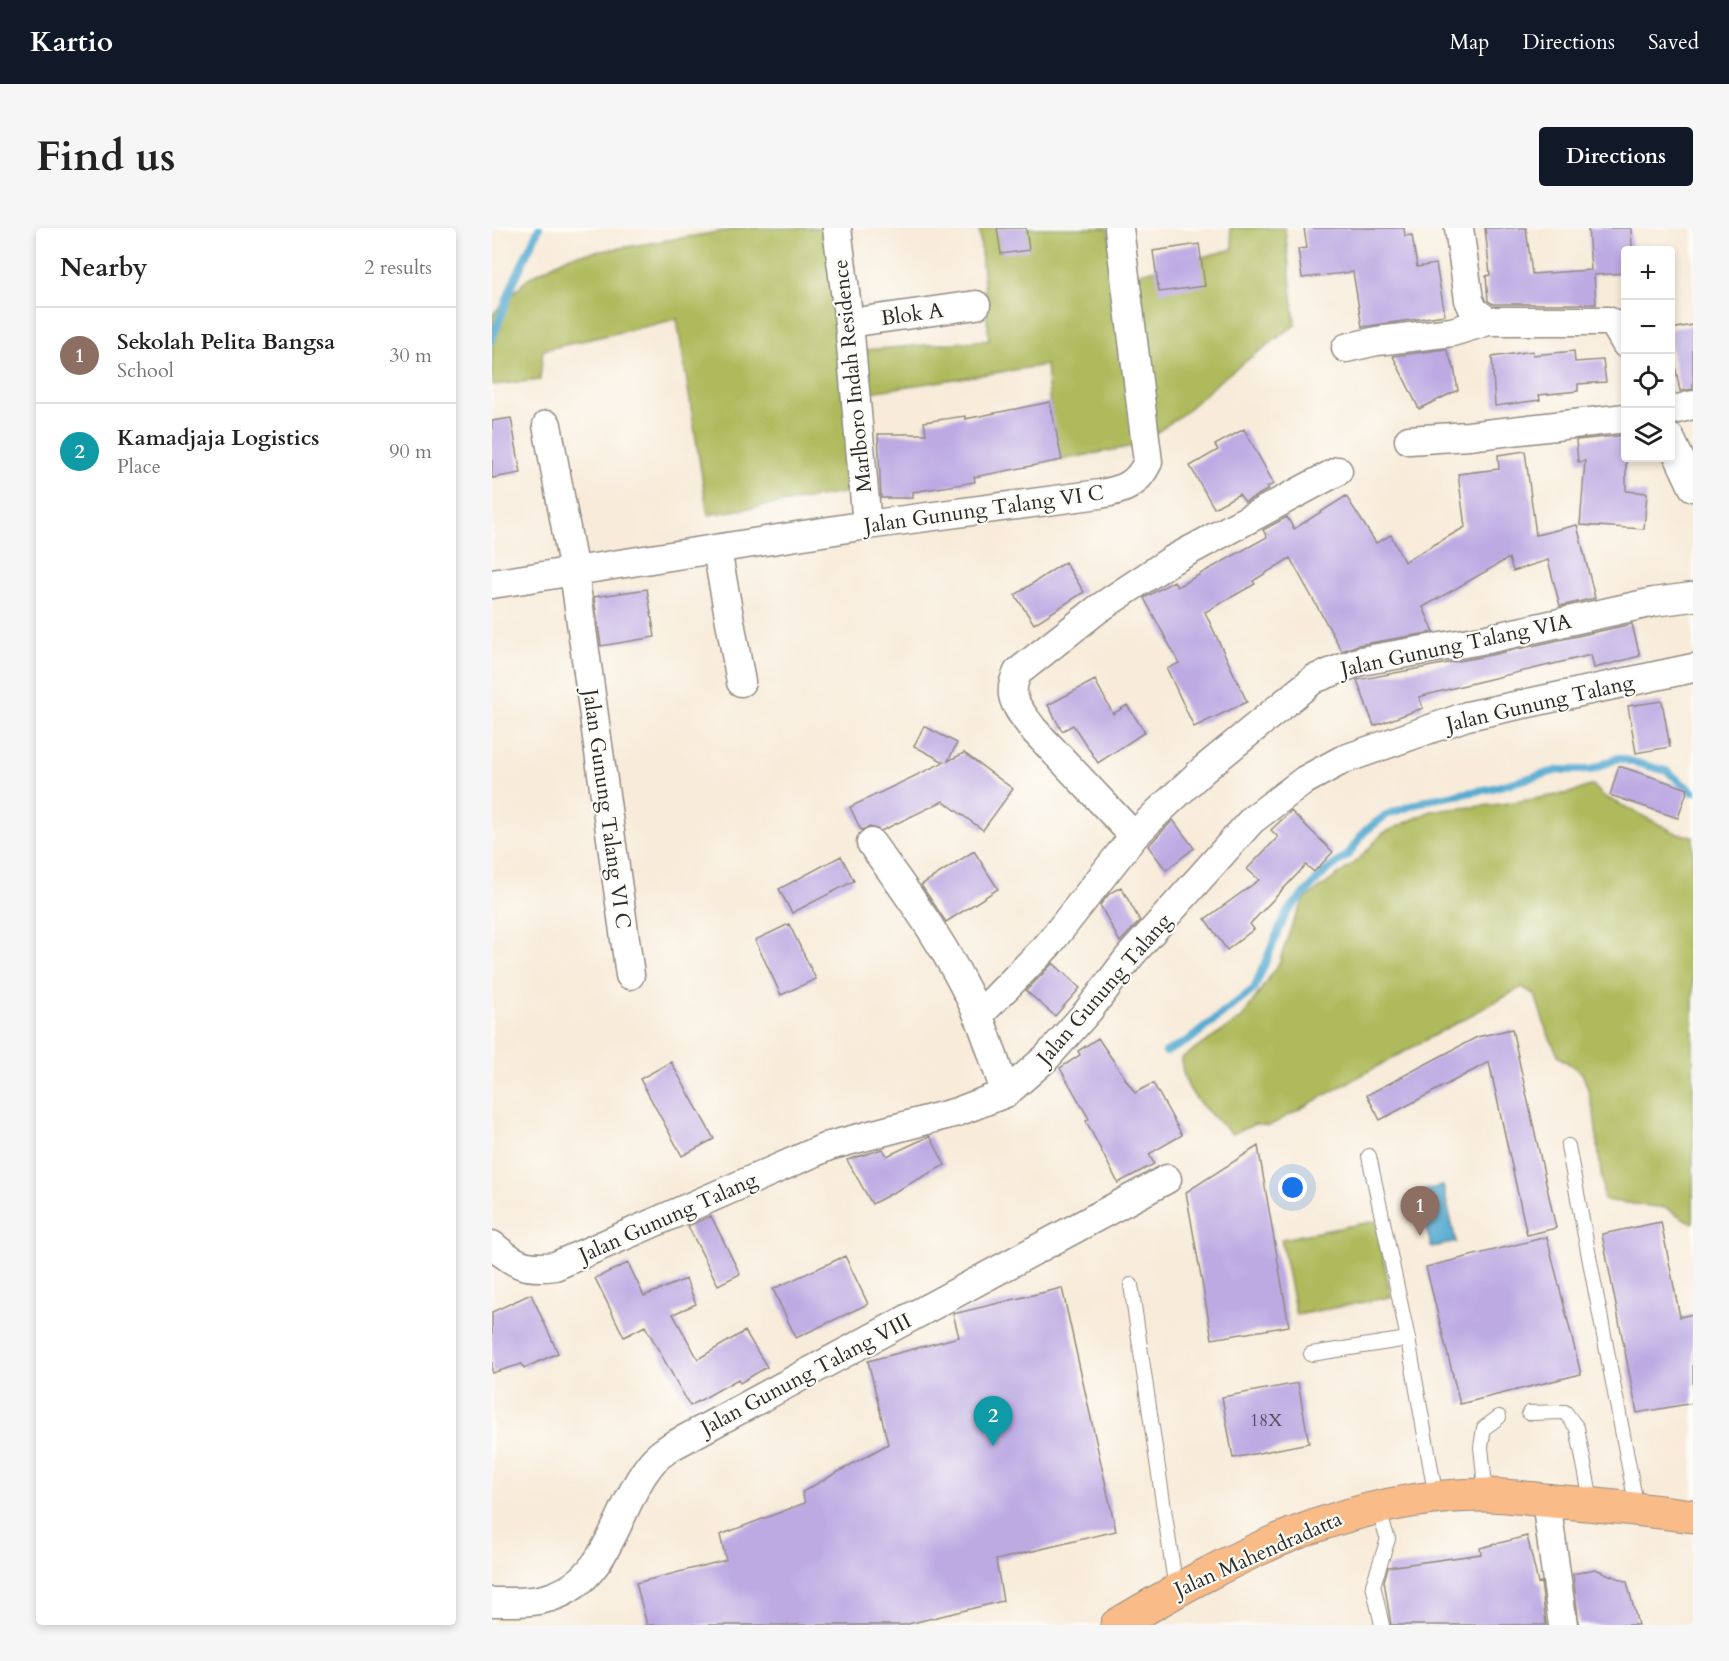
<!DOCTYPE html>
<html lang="en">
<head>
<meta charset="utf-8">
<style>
	body { margin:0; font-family:Cardo,serif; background:#f6f6f6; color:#222 }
	.controls { position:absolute; right:18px; top:18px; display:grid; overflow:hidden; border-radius:6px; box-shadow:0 3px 9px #0003 }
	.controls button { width:54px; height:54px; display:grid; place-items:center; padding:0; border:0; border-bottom:2px solid #e0e0e0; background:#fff; color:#222; font:30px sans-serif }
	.you { position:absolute; left:801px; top:960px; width:21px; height:21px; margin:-15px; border:4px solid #fff; border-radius:50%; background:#1a73e8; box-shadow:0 0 0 9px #1a73e833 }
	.badge { display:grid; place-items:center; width:39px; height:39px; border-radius:50%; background:#111827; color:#fff; font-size:20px; font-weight:700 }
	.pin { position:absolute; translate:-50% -50px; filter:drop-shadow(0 2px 3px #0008) }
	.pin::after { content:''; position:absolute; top:32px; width:21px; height:18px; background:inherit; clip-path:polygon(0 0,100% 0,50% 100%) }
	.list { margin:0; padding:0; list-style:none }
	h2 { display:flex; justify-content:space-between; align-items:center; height:78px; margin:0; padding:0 24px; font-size:26px }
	h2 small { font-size:20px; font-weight:400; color:#767676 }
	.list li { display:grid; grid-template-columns:39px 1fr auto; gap:18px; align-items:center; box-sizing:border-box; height:96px; padding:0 24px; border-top:2px solid #e0e0e0 }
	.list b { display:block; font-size:22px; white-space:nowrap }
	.list p { margin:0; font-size:20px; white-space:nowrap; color:#767676 }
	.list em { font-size:20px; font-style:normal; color:#767676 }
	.icon { flex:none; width:33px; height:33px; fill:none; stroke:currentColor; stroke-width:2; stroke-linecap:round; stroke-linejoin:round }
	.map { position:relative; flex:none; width:1201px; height:1397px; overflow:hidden; border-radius:6px }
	header { display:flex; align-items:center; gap:36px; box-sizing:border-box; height:84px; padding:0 30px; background:#111827; color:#fff }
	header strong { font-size:28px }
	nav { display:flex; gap:33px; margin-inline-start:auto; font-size:21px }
	.intro { display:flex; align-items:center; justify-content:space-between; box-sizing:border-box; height:144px; padding:0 36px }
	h1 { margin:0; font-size:42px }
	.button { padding:15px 27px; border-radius:6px; background:#111827; color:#fff; font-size:21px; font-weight:700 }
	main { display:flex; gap:36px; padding:0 36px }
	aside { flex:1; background:#fff; border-radius:6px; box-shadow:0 3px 9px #0003 }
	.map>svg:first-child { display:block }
</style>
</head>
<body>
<header>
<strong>Kartio</strong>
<nav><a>Map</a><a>Directions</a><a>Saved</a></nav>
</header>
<div class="intro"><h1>Find us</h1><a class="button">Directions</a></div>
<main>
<aside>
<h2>Nearby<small>2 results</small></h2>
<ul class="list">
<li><span class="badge" style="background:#8d6e63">1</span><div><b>Sekolah Pelita Bangsa</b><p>School</p></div><em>30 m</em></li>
<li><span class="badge" style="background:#0f9aa8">2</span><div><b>Kamadjaja Logistics</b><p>Place</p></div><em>90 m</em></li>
</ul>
</aside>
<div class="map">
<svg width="1201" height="1397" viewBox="0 0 1201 1397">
	<rect width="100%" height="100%" fill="#fdfcf7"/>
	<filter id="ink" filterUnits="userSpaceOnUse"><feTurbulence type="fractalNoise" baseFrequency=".0167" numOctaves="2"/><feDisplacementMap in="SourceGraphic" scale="12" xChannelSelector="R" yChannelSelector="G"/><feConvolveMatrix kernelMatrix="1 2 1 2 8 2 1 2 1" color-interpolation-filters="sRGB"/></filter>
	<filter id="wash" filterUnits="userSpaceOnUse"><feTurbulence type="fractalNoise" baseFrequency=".008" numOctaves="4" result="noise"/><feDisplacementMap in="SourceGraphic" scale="24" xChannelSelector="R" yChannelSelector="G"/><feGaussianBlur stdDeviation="1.35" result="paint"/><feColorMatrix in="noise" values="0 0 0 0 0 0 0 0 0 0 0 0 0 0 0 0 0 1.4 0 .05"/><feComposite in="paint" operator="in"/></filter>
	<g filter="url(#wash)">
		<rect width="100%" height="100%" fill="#f8ebd9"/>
		<!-- green -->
		<path fill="#afba5c" stroke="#6d7244" stroke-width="1.5" d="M 251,0 L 339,0 L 347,124 L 497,112 L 487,0 L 616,0 L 625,51 L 741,21 L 738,0 L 793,0 L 803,97 L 731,150 L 692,185 L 647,217 L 563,233 L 554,137 L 352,168 L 370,262 L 216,287 L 185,91 L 51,122 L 48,152 L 0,157 L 0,87 L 36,50 L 78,28 Z
			M 1101,557 L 1110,567 L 1186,606 L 1201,608 L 1201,996 L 1174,980 L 1112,972 L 1102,885 L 1095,858 L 1090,845 L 1067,829 L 1055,804 L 1043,767 L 1030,759 L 777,898 L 763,896 L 740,906 C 719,886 687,863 690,830 L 750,790 L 787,735 L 801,694 L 813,671 L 865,633 L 891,605 L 939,583 L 1010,576 L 1077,565 Z
			M 884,993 L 899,1069 L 804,1087 L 789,1011 Z"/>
		<!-- water -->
		<path fill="#56abd2" stroke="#406b7e" stroke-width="1.5" d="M 951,958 L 964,1014 L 939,1019 L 926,963 Z"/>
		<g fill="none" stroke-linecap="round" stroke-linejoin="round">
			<!-- stream -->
			<path stroke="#56abd2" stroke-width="8" d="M 0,112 L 21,55 L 47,0
				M 674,824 L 697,812 L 762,761 L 794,685 L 834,643 L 856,627 L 872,604 L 894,587 L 936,572 L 997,561 L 1067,542 L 1099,542 L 1126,530 L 1175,543 L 1201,564"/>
		</g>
		<g id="blocks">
			<!-- building -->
			<path fill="#bdaae3" d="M 505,0 L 534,0 L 537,22 L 509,26 Z
				M 812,0 L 912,0 L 913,8 L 920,7 L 925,39 L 944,36 L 953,87 L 870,99 L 861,44 L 810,50 L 806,21 L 815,20 Z
				M 993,0 L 1034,0 L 1040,46 L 1099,42 L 1096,0 L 1139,0 L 1140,22 L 1134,22 L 1134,45 L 1102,47 L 1104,76 L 1001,76 L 996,73 L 994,48 L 998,47 Z
				M 707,16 L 713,58 L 667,64 L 661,23 Z
				M 1201,97 L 1201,161 L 1188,163 L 1179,117 L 1179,101 Z
				M 954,121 L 962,140 L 966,162 L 927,181 L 901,128 Z
				M 1041,123 L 1041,127 L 1082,123 L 1083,134 L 1111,132 L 1114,154 L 1086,156 L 1086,163 L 1047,167 L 1048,172 L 1003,178 L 1000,129 Z
				M 558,174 L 570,232 L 482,249 L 483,254 L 421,264 L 421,270 L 389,270 L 386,206 L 434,206 L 432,194 L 473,188 L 473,191 Z
				M 19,190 L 29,245 L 0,250 L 0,193 Z
				M 752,201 L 782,256 L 775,259 L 777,261 L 753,274 L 747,266 L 722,280 L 698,238 L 726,222 L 723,217 Z
				M 1134,207 L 1134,263 L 1155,265 L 1152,301 L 1088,297 L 1093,233 L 1086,234 L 1084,212 Z
				M 1033,223 L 1044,307 L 1085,297 L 1103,370 L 1068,378 L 1056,332 L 1021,343 L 1017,330 L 931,379 L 942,404 L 866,417 L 850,423 L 798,330 L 761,353 L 763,356 L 713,384 L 755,474 L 702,499 L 675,441 L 687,435 L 652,370 L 682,353 L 685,359 L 775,309 L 771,302 L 795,289 L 802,301 L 854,268 L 884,315 L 899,307 L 912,334 L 973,299 L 966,246 L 1007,241 L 1006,227 Z
				M 573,334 L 592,364 L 542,396 L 523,367 Z
				M 155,361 L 163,409 L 109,418 L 102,369 Z
				M 1140,396 L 1148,428 L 1102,440 L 1099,427 L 969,458 L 927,469 L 931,480 L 882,498 L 865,452 L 999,427 Z
				M 603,452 L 621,486 L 635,477 L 653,504 L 606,535 L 581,497 L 570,503 L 556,477 Z
				M 1170,473 L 1178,519 L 1144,525 L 1136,478 Z
				M 432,498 L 465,515 L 456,533 L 472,525 L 521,561 L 491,602 L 451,573 L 389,603 L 378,599 L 369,602 L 358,579 L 452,534 L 422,518 Z
				M 1127,538 L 1196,561 L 1186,590 L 1118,567 Z
				M 799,583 L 841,624 L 822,644 L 814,637 L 758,696 L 762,701 L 735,722 L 713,691 L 767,652 L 755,641 L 786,609 L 779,602 Z
				M 681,592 L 702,620 L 674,642 L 656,618 Z
				M 482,623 L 506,661 L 454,694 L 429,657 Z
				M 349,628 L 362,653 L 300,685 L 287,661 Z
				M 629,659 L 648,693 L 628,714 L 608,677 L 618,665 Z
				M 297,696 L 324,751 L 289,767 L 263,712 Z
				M 561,735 L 588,760 L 563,788 L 534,763 Z
				M 1020,801 L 1064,1000 L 1035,1007 L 997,834 L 888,892 L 875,867 L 985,809 Z
				M 606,810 L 643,865 L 661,855 L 690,907 L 657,926 L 662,936 L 626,955 L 594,893 L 597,891 L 568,840 L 588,827 L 586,823 Z
				M 179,834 L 222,911 L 190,928 L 148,851 Z
				M 438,908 L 453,937 L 380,976 L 355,932 L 391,921 L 395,928 Z
				M 766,918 L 797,1098 L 720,1111 L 694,964 Z
				M 219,988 L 248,1046 L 226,1057 L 196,998 Z
				M 1169,994 L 1188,1089 L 1201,1086 L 1201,1175 L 1145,1185 L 1110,1006 Z
				M 1055,1009 L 1089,1146 L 968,1176 L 934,1039 Z
				M 353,1028 L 376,1076 L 304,1110 L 281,1061 Z
				M 136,1035 L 152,1068 L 194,1051 L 204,1076 L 181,1086 L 206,1131 L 253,1103 L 275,1139 L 248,1155 L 246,1151 L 198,1178 L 153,1098 L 132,1109 L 103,1050 Z
				M 570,1060 L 624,1303 L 504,1332 L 511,1373 L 412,1397 L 155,1397 L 144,1355 L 234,1332 L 228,1307 L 313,1275 L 310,1264 L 396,1216 L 376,1133 L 467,1109 L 461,1086 Z
				M 39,1066 L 66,1125 L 32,1140 L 30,1136 L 0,1145 L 0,1084 Z
				M 806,1155 L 817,1215 L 741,1230 L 730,1169 Z
				M 1035,1308 L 1046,1355 L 1049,1354 L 1054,1397 L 899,1397 L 892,1353 L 896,1339 L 989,1326 L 988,1320 Z
				M 1103,1341 L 1135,1354 L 1146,1397 L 1087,1397 L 1081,1346 Z"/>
		</g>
	</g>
	<g filter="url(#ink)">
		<use href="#blocks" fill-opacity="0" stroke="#928b82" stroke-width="1.5"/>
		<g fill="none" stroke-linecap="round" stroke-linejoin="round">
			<defs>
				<path id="lane" d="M 1076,918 L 1145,1281
					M 877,928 L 916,1111 L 944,1270
					M 639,1057 L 684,1362
					M 819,1126 L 916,1111
					M 1037,1185 L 1073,1184 L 1085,1200 L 1100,1277
					M 994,1267 L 989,1219 L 992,1200 L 1007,1189
					M 885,1280 L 896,1311 L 881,1357 L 890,1397"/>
				<path id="street" d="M 345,0 L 357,95 L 375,297
					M 967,0 L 977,72 L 982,83 L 996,93
					M 357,95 L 484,77
					M 854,120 L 885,113 L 960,104 L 996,93 L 1116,93 L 1123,97 L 1134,116
					M 1178,183 L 1201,177
					M 55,197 L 82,344 L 138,747
					M 1178,210 L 1201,259
					M 917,212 L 976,208 L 1134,190
					M 225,322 L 249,454
					M 0,356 L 375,297 L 608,266 C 632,262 645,257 656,234 L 627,0
					M 642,608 L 541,501 C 526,480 513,469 526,444 L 606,381 L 680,332 L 846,243
					M 379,615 C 419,670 459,725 486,787 C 497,812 504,840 514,865
					M 486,788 L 556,717 L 642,608 L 667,583 L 711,542 L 822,451 L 869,433 L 995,411 L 1162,374 L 1200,369
					M 0,1017 C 23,1036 32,1042 63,1038 L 337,918 L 465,884 L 514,865 L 555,829 L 596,783 L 638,728 L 760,592 L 813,552 L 850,532 L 975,488 L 1201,440
					M 1054,1272 L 1071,1397
					M 0,1374 C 20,1374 41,1375 59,1369 C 121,1349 124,1275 162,1232 C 167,1227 174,1222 180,1218 L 675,951"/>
				<path id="highway" d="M 625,1397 C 740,1329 855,1267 993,1267 C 1015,1267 1038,1271 1061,1273 C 1108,1277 1154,1282 1201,1288"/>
			</defs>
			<!-- lane casing -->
			<use href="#lane" stroke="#928b82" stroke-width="16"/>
			<!-- street casing -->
			<use href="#street" stroke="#928b82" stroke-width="31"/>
			<!-- highway casing -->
			<use href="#highway" stroke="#928b82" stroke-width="35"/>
			<!-- lane -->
			<use href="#lane" stroke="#fff" stroke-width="14"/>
			<!-- street -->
			<use href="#street" stroke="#fff" stroke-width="28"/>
			<!-- highway -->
			<use href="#highway" stroke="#f9bc89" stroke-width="33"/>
		</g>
	</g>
	<g text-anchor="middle" stroke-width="4.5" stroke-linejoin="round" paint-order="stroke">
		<!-- number labels -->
		<g font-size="18" fill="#504b59">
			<text x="774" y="1198">18X</text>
		</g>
		<!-- street labels -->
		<g font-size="21" fill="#2b2b2b" stroke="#fdfcf7">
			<text transform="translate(420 86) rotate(-8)" y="7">Blok A</text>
			<text transform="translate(360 148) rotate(-96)" y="7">Marlboro Indah Residence</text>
			<text transform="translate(492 281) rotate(-8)" y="7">Jalan Gunung Talang VI C</text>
			<text transform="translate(964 417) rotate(-12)" y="7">Jalan Gunung Talang VIA</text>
			<text transform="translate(1048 475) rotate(-13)" y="7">Jalan Gunung Talang</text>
			<text transform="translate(115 581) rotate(82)" y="7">Jalan Gunung Talang VI C</text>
			<text transform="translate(612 761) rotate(-49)" y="7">Jalan Gunung Talang</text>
			<text transform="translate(176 989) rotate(-24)" y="7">Jalan Gunung Talang</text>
			<text transform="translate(314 1146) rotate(-28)" y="7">Jalan Gunung Talang VIII</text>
			<text transform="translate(766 1326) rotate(-24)" y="7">Jalan Mahendradatta</text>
		</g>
	</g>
</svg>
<div class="controls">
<button>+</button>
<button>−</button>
<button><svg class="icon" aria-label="locate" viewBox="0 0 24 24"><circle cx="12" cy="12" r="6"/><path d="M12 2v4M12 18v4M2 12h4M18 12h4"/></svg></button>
<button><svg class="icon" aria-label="layers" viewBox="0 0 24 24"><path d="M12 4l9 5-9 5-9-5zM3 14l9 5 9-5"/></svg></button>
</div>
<div class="you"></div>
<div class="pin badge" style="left:928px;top:1008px;background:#8d6e63">1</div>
<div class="pin badge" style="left:501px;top:1218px;background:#0f9aa8">2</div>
</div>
</main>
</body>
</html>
